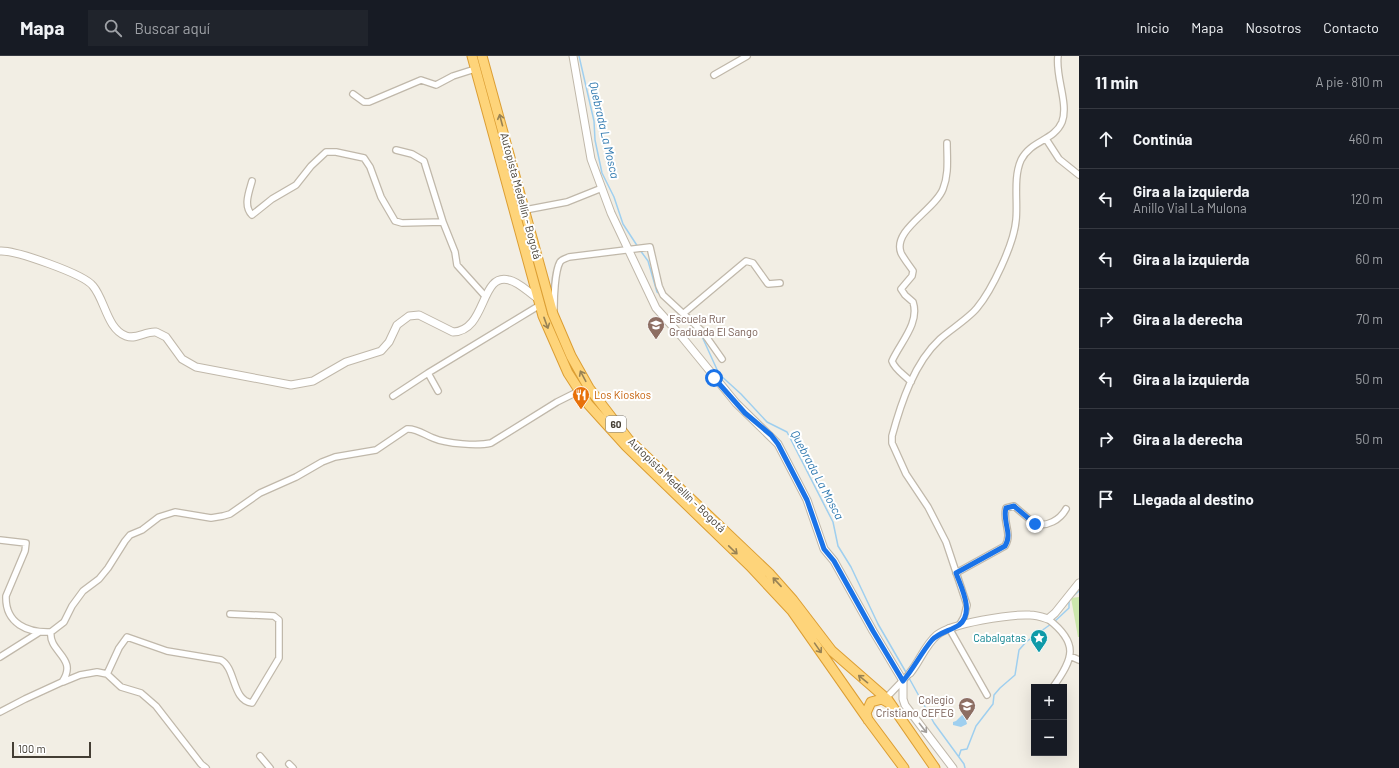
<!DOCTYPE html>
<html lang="es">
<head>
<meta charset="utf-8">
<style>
	body { margin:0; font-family:Barlow,sans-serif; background:#20242c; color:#f1f3f6 }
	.controls { position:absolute; right:12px; bottom:12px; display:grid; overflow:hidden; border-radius:0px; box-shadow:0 4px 16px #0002 }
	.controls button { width:36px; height:36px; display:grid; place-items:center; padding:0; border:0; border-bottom:1px solid #363941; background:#171b24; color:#f1f3f6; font:20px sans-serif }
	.scale { position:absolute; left:12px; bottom:10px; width:79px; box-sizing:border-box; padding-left:4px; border:2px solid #443e34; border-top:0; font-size:11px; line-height:14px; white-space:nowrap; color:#443e34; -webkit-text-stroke:3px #fff; paint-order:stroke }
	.stop { position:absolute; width:12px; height:12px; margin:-9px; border:3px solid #1a73e8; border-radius:50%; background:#fff }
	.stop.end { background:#1a73e8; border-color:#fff; box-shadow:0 1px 4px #0008 }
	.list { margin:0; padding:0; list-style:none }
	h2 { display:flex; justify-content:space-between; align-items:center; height:52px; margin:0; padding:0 16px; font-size:17px }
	h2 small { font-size:13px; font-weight:400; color:#9ea1a6 }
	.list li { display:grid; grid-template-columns:26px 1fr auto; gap:12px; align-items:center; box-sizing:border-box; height:60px; padding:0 16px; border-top:1px solid #363941 }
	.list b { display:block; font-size:15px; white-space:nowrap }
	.list p { margin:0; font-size:13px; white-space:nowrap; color:#9ea1a6 }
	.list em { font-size:13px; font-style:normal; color:#9ea1a6 }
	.icon { flex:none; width:22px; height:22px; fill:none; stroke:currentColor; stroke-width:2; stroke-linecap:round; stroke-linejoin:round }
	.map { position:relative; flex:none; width:1079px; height:712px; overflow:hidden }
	header { display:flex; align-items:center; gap:24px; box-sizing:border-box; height:56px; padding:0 20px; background:#171b24; border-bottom:1px solid #363941 }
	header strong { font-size:19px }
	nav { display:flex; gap:22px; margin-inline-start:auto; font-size:14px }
	.search { width:280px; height:36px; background:#20242c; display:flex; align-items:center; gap:10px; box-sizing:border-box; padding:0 14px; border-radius:0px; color:#9ea1a6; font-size:15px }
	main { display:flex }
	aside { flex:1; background:#171b24 }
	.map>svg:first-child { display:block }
</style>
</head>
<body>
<header>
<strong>Mapa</strong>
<div class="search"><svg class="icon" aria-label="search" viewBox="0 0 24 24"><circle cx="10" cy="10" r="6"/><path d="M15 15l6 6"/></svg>Buscar aquí</div>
<nav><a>Inicio</a><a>Mapa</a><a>Nosotros</a><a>Contacto</a></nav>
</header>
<main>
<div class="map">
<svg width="1079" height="712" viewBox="0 0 1079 712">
	<rect width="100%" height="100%" fill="#f2eee4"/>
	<!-- green -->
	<path fill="#cce7ac" d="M 1079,541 L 1079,581 L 1078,581 L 1071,542 Z"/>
	<!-- water -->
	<path fill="#9fcfef" d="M 965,656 L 969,657 L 966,664 L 967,668 L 961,671 L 953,669 L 953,666 L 956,665 Z"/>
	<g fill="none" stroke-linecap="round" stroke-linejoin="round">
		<!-- stream -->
		<path stroke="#9fcfef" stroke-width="1.5" d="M 579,0 L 594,65 L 595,84 L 602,117 L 614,141 L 623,168 L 638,191
			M 640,194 L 648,205 L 657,236 L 661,239
			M 670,249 L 691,268
			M 700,276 L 719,318 L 741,338 L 767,366 L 787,376 L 833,466 L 838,490 L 851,511 L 878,568 L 907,618
			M 1072,541 L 1079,535
			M 1054,566 L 1069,552 L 1069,544
			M 909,622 L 934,667 L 964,708 L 965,712
			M 959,700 L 961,694 L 967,693 L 976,670 L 993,648 L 994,639 L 1000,632 L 1015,619 L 1019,594 L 1026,586 L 1051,568"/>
		<defs>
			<path id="minor" d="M 714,19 L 747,0
				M 353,38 L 364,46 L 369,46 L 421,24 L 436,29 L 453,20 L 475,13
				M 1046,83 L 1059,103 L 1079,119
				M 396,94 L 412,98 L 424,105 L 443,166
				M 252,125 C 249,136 243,150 252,159 L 272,143 L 296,129 L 311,110 L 326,96 L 336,96 L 364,102 L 370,111 L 381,141 L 395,165 L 402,167 L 443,166 L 455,196 L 457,209 L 485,240
				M 525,154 L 567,146 L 602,132
				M 554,252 C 554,241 555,215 560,206 C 562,203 565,203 569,201 L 650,191 L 659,230 L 663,239 L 703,276 L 722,303
				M 684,257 L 746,205 L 753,207 L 768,228 L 780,227
				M 911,326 C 905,319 895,314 892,305 C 900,287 920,267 913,246 L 905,239 L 901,233 L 912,220 L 913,215 C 909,209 904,203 901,197 C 892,174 935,154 943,133 C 949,118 947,103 947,87
				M 438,335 L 428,317 L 540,249
				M 393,340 L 428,317
				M 0,484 L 26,487 L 25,495 L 6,540 C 5,568 28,577 51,576
				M 956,517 L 1005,490 C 1013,478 1002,465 1006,452 L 1014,450 L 1035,468 C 1047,471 1060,464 1066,453
				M 1048,563 C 1079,587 1074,602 1053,631
				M 960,568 L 964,561 L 967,549 L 946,486 L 928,451 L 906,418 L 892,387 L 892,380 C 901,347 914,307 940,283 C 950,274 969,262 977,252 C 992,234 1014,188 1016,164 C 1018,146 1013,122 1021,104 C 1031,84 1054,85 1062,66 C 1069,48 1055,20 1058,0
				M 949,572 L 987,639
				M 1070,600 L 1079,604
				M 0,601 L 38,577
				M 107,618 L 119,592 L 127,581 L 167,595 L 221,604 C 236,612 232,645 252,647 L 279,602 L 279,564 L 274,560 L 230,558
				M 63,626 L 80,619 L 97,616 L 107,618 L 121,631 L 141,637 L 156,650 L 201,708 L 206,712
				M 886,642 L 910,617
				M 0,656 L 25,643 L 62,626 C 79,602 48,596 51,576 L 64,566 L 72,550 L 83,535 L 99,523 L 108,512 L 125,485 L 130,479 L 142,474 L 159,461 L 175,456 L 211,462 L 223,460 L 230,458 L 260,437 L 296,421 L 322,406 L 335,401 L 376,394 L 407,373 C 416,372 425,379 433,382 C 447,388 478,390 491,387 L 557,346 L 579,335
				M 260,700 L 270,712
				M 289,708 L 293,712"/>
			<path id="tertiary" d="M 573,0 L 591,103 L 611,157 L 656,252 L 682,281 L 736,347 L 778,388 L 807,444 L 824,493 L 834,505 L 873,575 L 903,625 L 903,643 L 905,649 L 953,712
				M 0,195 C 15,194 84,218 93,230 C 105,244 107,273 126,280 C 137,284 145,275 156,276 L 166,281 L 182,303 L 196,311 L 291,329 L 313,325 L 346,306 L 381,295 L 389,286 L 397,269 L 409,260 L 419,259 L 453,276 C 487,275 480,216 509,224 C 519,226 528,236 537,242
				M 910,617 C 920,605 925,589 937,579 C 952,567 1011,558 1030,559 C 1037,559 1042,561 1048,563 L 1055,557 L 1079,527"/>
			<path id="trunk" d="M 472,0 L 543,260 L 568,317 L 588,348 L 626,390 L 750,510 L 792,555 L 869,665 L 904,712
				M 482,0 L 553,258 L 571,300 L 589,332 L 629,384 L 769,517 L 793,544 L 832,595 L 888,644 L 935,712
				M 868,664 L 866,657 L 871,646 L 882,643 L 889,647"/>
		</defs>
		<!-- minor casing -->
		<use href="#minor" stroke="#c0b8aa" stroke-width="8"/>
		<!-- tertiary casing -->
		<use href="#tertiary" stroke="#c0b8aa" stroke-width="9"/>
		<!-- trunk casing -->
		<use href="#trunk" stroke="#dc9e33" stroke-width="11"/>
		<!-- minor -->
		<use href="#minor" stroke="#fff" stroke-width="5.5"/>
		<!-- tertiary -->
		<use href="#tertiary" stroke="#fff" stroke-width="7"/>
		<!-- trunk -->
		<use href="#trunk" stroke="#fed47a" stroke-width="9"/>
	</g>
	<!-- one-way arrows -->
	<defs><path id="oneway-shaft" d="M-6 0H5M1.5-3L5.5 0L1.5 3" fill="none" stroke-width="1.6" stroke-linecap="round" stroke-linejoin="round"/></defs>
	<g stroke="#988254">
		<use href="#oneway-shaft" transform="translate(501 64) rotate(-105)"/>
		<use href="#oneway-shaft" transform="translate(546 267) rotate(70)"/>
		<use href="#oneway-shaft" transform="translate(583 320) rotate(-118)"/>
		<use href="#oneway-shaft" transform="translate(733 494) rotate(44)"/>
		<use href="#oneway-shaft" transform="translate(777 526) rotate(-133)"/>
		<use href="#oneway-shaft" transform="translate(818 592) rotate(55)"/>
		<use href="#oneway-shaft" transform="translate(863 623) rotate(-141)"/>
	</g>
	<use stroke="#a29e9a" href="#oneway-shaft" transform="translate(923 672) rotate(52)"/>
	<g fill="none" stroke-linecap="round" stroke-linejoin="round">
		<!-- route -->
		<path stroke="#1a73e8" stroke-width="5" d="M 714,322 L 745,357 L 771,379 L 778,388 L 807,444 L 824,493 L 834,505 L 873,575 L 903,625 C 914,612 921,597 932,584 C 940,576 950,575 959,569 C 975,557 961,531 956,517 L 1005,490 C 1013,478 1002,465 1006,452 L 1014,450 L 1035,468"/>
	</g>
	<!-- icons -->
	<defs>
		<symbol id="school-pin" viewBox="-11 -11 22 30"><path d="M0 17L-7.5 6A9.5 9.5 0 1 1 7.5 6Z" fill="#8d6e63" stroke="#fff"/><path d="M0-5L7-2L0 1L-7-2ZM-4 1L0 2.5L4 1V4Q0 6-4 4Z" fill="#fff"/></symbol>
		<symbol id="restaurant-pin" viewBox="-11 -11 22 30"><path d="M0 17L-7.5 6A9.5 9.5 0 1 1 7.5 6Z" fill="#e8710a" stroke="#fff"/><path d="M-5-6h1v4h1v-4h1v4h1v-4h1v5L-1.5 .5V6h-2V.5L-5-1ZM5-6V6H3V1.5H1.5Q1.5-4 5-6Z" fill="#fff"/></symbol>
		<symbol id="sight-pin" viewBox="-11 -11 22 30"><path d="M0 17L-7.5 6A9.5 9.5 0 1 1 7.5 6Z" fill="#0f9aa8" stroke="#fff"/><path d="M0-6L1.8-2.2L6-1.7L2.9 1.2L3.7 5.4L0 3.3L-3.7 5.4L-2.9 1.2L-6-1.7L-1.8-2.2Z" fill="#fff"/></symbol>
	</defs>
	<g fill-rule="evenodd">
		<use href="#school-pin" x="646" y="259" width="20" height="27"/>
		<use href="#restaurant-pin" x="571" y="329" width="20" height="27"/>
		<use href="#sight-pin" x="1029" y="572" width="20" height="27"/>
		<use href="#school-pin" x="957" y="640" width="20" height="27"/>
	</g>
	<g text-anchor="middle" stroke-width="4" stroke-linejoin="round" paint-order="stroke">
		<!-- shield labels -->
		<rect fill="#fff" stroke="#7c7871" stroke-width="1" x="606" y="360" width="20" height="16" rx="3"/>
		<g font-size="10" font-weight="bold" fill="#443e34">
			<text x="616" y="372">60</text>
		</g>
		<!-- street labels -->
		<g font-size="11" fill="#443e34" stroke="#fff">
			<text transform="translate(521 140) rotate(75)" y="4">Autopista Medellín - Bogotá</text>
			<text transform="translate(677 429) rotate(44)" y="4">Autopista Medellín - Bogotá</text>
		</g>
		<!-- education labels -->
		<g font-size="11" fill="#785e54" stroke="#fff" text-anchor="start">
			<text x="669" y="267">Escuela Rur<tspan x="669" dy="13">Graduada El Sango</tspan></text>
			<text x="954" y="648" text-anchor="end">Colegio<tspan x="954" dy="13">Cristiano CEFEG</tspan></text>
		</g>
		<!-- food labels -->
		<g font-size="11" fill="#c56008" stroke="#fff" text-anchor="start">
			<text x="594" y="343">Los Kioskos</text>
		</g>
		<!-- culture labels -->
		<g font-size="11" fill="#0d838f" stroke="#fff" text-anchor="end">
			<text x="1026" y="586">Cabalgatas</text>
		</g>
		<!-- water labels -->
		<g font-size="12" font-style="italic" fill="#2e78af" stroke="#fff">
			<text transform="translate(604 74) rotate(77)" y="4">Quebrada La Mosca</text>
			<text transform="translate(817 419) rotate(62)" y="4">Quebrada La Mosca</text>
		</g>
	</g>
</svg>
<div class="controls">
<button>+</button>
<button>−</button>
</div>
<div class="scale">100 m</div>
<div class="stop" style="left:714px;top:322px"></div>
<div class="stop end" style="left:1035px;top:468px"></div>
</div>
<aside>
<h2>11 min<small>A pie · 810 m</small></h2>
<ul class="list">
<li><svg class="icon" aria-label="ahead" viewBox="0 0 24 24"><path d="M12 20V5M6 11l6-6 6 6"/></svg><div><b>Continúa</b></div><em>460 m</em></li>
<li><svg class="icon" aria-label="left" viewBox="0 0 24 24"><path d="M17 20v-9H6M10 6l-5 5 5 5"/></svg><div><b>Gira a la izquierda</b><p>Anillo Vial La Mulona</p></div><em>120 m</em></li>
<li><svg class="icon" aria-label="left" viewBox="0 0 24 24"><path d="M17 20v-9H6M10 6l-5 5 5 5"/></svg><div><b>Gira a la izquierda</b></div><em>60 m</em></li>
<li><svg class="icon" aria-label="right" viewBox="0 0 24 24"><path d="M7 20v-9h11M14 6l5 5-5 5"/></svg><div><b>Gira a la derecha</b></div><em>70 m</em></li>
<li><svg class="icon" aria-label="left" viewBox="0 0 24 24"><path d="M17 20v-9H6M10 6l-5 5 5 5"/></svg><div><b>Gira a la izquierda</b></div><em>50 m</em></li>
<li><svg class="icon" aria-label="right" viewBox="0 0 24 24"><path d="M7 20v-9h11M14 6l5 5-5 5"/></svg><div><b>Gira a la derecha</b></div><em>50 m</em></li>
<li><svg class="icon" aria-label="arrive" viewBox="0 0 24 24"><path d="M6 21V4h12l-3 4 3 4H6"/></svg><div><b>Llegada al destino</b></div></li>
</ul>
</aside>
</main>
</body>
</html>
